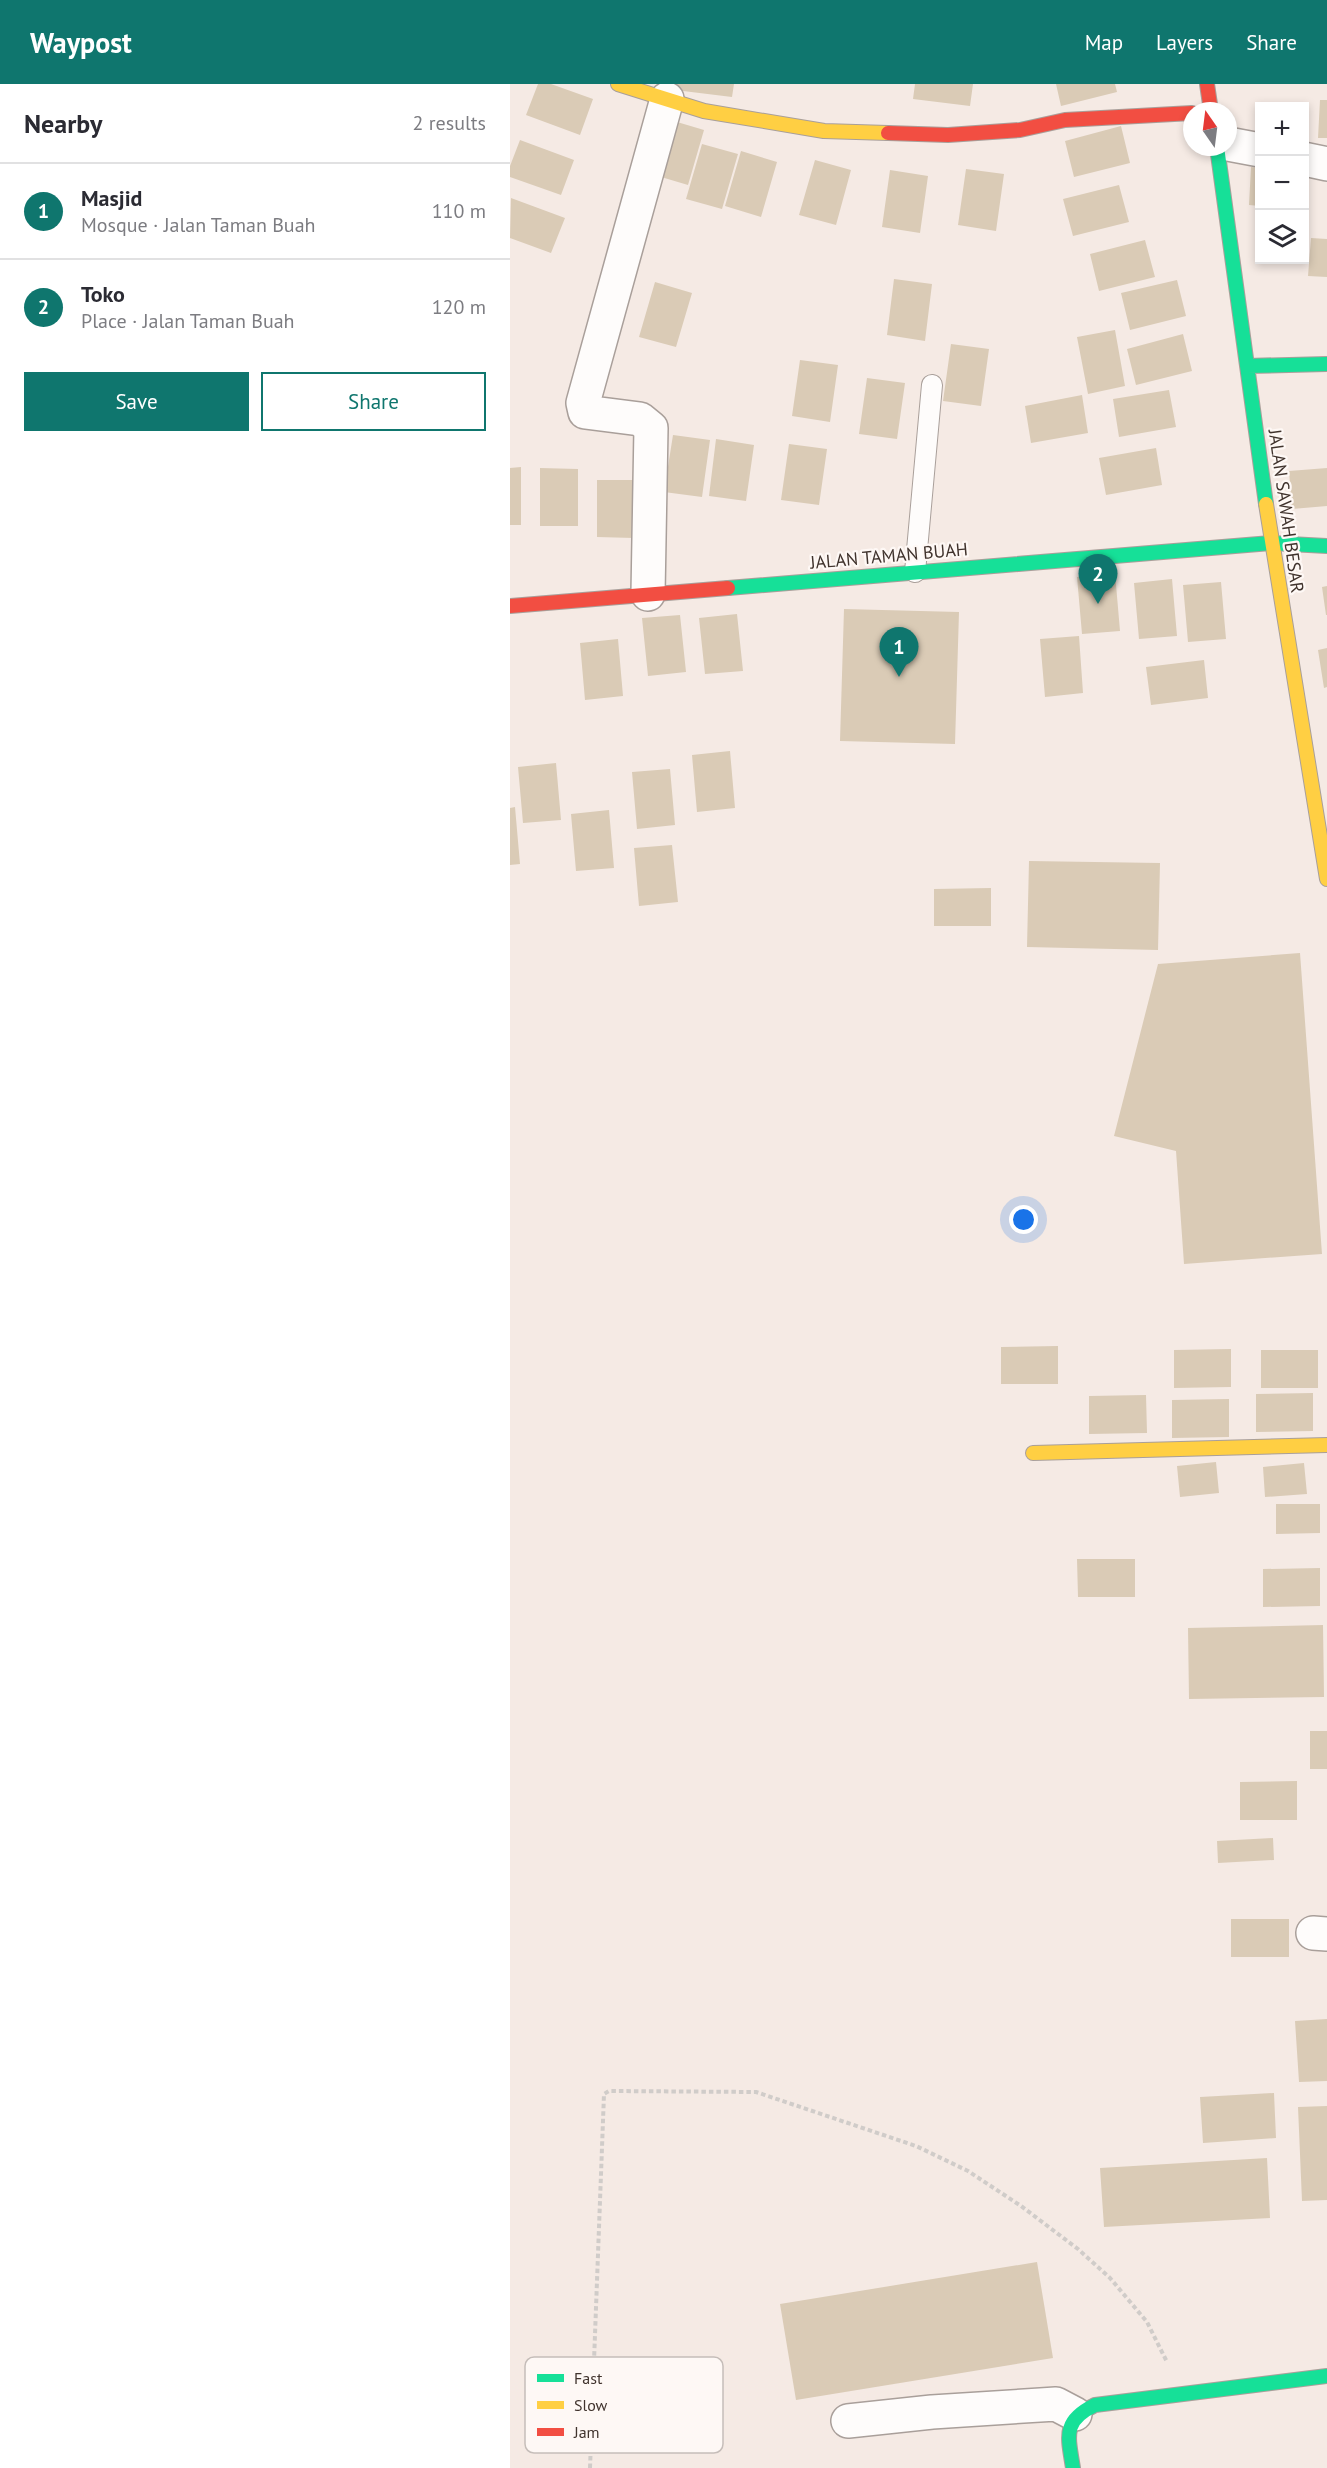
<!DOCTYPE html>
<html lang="en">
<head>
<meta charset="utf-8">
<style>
	body { margin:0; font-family:"PT Sans",sans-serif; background:#f7f7f7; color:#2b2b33 }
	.controls { position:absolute; right:18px; top:18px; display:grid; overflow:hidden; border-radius:0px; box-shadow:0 3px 9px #0003 }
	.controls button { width:54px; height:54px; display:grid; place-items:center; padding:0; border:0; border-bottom:2px solid #e1e1e2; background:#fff; color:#2b2b33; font:30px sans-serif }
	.compass { position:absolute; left:673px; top:18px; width:54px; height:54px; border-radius:50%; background:#fff; box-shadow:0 3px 9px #0003; rotate:346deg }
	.you { position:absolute; left:514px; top:1136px; width:21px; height:21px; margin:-15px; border:4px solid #fff; border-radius:50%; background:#1a73e8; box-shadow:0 0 0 9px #1a73e833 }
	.badge { display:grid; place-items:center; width:39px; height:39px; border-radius:50%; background:#0f766e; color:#fff; font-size:20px; font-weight:700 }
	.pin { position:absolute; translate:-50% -50px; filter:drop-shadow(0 2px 3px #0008) }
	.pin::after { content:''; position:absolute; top:32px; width:21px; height:18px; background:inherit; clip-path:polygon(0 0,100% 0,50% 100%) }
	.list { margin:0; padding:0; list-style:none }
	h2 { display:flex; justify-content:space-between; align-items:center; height:78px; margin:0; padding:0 24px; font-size:26px }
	h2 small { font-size:20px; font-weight:400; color:#7c7c81 }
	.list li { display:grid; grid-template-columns:39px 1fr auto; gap:18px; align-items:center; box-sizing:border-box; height:96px; padding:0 24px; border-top:2px solid #e1e1e2 }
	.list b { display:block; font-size:22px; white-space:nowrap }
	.list p { margin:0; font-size:20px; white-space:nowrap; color:#7c7c81 }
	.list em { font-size:20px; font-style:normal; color:#7c7c81 }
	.actions { display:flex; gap:12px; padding:18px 24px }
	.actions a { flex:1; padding:14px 0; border:2px solid #0f766e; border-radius:0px; text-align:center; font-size:21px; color:#0f766e }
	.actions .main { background:#0f766e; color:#fff }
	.icon { flex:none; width:33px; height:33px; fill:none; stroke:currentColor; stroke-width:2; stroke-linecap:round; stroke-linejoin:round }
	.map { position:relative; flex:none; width:817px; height:2384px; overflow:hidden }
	header { display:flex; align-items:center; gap:36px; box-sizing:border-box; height:84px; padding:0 30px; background:#0f766e; color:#fff }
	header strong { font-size:28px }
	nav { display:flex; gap:33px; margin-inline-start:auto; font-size:21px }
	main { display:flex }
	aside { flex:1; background:#fff }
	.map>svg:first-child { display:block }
</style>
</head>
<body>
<header>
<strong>Waypost</strong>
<nav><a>Map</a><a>Layers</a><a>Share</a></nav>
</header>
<main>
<aside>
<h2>Nearby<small>2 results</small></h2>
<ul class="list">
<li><span class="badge">1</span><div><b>Masjid</b><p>Mosque · Jalan Taman Buah</p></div><em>110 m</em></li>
<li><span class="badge">2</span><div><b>Toko</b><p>Place · Jalan Taman Buah</p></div><em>120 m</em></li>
</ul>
<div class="actions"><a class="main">Save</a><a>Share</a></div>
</aside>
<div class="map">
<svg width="817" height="2384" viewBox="0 0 817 2384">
	<rect width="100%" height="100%" fill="#f5eae4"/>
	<!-- building -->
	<path fill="#dacbb6" d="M 28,0 L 41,0 L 83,15 L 70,51 L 16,31 Z
		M 166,0 L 224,0 L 222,13 L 165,6 Z
		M 405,0 L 463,0 L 460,22 L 403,15 Z
		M 546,0 L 605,0 L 607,8 L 551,22 Z
		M 810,16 L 817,16 L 817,54 L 808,54 Z
		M 157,35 L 194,46 L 178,101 L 141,90 Z
		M 611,42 L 620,79 L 564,93 L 555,57 Z
		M 10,56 L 64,76 L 51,111 L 0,93 L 0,82 Z
		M 192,60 L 228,70 L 212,125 L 176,115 Z
		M 231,67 L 267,78 L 251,133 L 215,122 Z
		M 305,76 L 341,86 L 326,141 L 289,131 Z
		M 741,83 L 750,84 L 750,122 L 739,121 Z
		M 456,85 L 494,90 L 486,147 L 448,141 Z
		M 380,86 L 418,92 L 410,149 L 372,143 Z
		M 794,86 L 799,86 L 796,126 L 794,126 Z
		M 609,101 L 619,138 L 563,152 L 553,115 Z
		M 1,114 L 55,134 L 41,169 L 0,154 Z
		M 801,154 L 817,155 L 817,193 L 798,192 Z
		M 635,156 L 645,193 L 589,207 L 580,170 Z
		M 384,195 L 422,200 L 415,257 L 377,251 Z
		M 667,196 L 676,232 L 620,246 L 611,209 Z
		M 145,198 L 182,209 L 166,263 L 129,253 Z
		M 605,246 L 615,302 L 578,310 L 567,253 Z
		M 673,250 L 682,287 L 626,301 L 617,265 Z
		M 441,260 L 479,265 L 471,322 L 433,317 Z
		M 290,276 L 328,281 L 320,338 L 282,332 Z
		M 357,294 L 395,299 L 387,355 L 349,350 Z
		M 659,306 L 666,343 L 609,353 L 603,315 Z
		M 572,311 L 578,349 L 521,359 L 515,322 Z
		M 163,351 L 200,356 L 192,413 L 154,408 Z
		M 206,355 L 244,361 L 236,417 L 199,412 Z
		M 279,360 L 317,365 L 309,421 L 271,416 Z
		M 646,364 L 652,401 L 596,411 L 589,374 Z
		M 11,383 L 11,441 L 0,441 L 0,384 Z
		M 30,384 L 68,385 L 68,442 L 30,442 Z
		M 817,384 L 817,422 L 782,425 L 779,387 Z
		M 87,396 L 125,396 L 124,454 L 87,453 Z
		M 605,489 L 610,547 L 572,550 L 567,493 Z
		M 662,495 L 667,552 L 629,555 L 624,499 Z
		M 711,498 L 716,555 L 678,558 L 673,501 Z
		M 817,502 L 817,531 L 816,531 L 812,503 Z
		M 334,525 L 449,528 L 445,660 L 330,657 Z
		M 227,530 L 233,587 L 195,590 L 189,534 Z
		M 170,531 L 176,588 L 138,592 L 132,534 Z
		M 569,552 L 573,609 L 535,613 L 530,555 Z
		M 108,555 L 113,612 L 75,616 L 70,559 Z
		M 817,564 L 817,603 L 814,604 L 808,566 Z
		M 694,576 L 698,614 L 641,621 L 636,583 Z
		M 220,667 L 225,724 L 187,728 L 182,671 Z
		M 46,679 L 51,736 L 13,739 L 8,683 Z
		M 160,685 L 165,741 L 127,745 L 122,688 Z
		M 5,723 L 10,780 L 0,781 L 0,724 Z
		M 99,726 L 104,784 L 66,787 L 61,730 Z
		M 162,761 L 168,818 L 129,822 L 124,764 Z
		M 519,777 L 650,779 L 648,866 L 517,863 Z
		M 481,804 L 481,842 L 424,842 L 424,805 Z
		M 790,869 L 812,1170 L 674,1180 L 666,1067 L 604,1052 L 648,880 Z
		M 548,1262 L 548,1300 L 491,1300 L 491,1263 Z
		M 721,1265 L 721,1303 L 664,1304 L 664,1266 Z
		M 751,1266 L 808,1266 L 808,1304 L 751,1304 Z
		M 803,1309 L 803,1347 L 746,1348 L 746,1310 Z
		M 636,1311 L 637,1349 L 579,1350 L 579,1312 Z
		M 719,1315 L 719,1353 L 662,1354 L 662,1316 Z
		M 706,1378 L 709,1409 L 670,1413 L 667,1382 Z
		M 794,1379 L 797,1410 L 755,1413 L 753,1383 Z
		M 766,1420 L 810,1420 L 810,1449 L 766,1450 Z
		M 567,1475 L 625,1475 L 625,1513 L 568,1513 Z
		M 810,1484 L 810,1522 L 753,1523 L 753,1485 Z
		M 813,1541 L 814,1613 L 679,1615 L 678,1544 Z
		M 800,1647 L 817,1647 L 817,1685 L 800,1685 Z
		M 787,1697 L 787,1736 L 730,1736 L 730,1698 Z
		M 763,1754 L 764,1776 L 708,1779 L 707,1757 Z
		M 721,1835 L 779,1835 L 779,1873 L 721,1873 Z
		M 817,1935 L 817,1997 L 789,1998 L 785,1937 Z
		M 764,2009 L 766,2054 L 693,2059 L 690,2013 Z
		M 817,2022 L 817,2116 L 792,2117 L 788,2023 Z
		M 757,2074 L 760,2134 L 594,2143 L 590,2084 Z
		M 527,2178 L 543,2274 L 286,2316 L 270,2220 Z"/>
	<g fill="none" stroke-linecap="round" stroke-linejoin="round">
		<defs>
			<path id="lane" d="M 405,488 L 422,301"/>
			<path id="street" d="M 718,60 L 750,66
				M 794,75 L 817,80
				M 138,510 L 141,344 L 130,335 L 75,328 L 73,319 L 157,15
				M 803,1849 L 817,1850
				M 338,2337 L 422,2328 L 546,2320 L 565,2330"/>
			<path id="fast" d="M 707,63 L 756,420
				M 737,282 L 817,280
				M 218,504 L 761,459 L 817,462
				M 563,2384 C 558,2352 552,2337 585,2321 L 817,2292"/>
			<path id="slow" d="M 108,0 L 194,27 L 314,47 L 378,49
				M 756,420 L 817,795
				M 523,1369 L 817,1361"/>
			<path id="jam" d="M 697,0 L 701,27
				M 378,49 L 438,51 L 510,46 L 555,36 L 682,29
				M 0,522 L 218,504"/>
		</defs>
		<!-- lane casing -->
		<use href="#lane" stroke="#a99f9a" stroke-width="22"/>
		<!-- street casing -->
		<use href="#street" stroke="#a99f9a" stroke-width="36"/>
		<!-- fast casing -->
		<use href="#fast" stroke="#a99f9a" stroke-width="16"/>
		<!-- slow casing -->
		<use href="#slow" stroke="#a99f9a" stroke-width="16"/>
		<!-- jam casing -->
		<use href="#jam" stroke="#a99f9a" stroke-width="16"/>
		<!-- path -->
		<path stroke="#d0ccc9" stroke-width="4" stroke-dasharray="4.5 3" stroke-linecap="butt" d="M 80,2384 L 94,2010 L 99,2007 L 246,2008 L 406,2062 L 458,2087 L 511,2122 L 568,2165 L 600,2194 L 637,2238 L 657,2278"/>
		<!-- lane -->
		<use href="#lane" stroke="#fefcfb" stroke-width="20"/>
		<!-- street -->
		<use href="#street" stroke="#fefcfb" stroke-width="33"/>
		<!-- fast -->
		<use href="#fast" stroke="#16e098" stroke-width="14"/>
		<!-- slow -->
		<use href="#slow" stroke="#ffcf43" stroke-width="14"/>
		<!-- jam -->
		<use href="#jam" stroke="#f24e42" stroke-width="14"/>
	</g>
	<g text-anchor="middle" stroke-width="4.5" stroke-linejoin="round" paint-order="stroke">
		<!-- street labels -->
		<g font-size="18" fill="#40332d" stroke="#fef8f5">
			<text transform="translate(776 427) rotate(82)" y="6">JALAN SAWAH BESAR</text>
			<text transform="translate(379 472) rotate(-5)" y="6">JALAN TAMAN BUAH</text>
		</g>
	</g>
	<!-- legend -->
	<rect x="15" y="2273" width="198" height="96" rx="9" fill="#fef8f5" stroke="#c5bdb9" stroke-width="1.5"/>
	<rect x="27" y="2290" width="27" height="8" fill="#16e098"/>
	<rect x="27" y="2317" width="27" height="8" fill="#ffcf43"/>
	<rect x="27" y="2344" width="27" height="8" fill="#f24e42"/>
	<g font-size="16" fill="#40332d">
		<text x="64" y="2300">Fast</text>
		<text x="64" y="2327">Slow</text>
		<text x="64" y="2354">Jam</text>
	</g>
</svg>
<div class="controls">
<button>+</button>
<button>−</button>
<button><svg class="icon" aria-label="layers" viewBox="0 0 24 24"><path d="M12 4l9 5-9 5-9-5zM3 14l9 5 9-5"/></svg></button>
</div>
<svg class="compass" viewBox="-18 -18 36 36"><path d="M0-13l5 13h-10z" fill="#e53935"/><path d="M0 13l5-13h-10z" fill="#7c7c81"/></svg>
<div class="you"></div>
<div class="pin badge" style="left:389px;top:593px">1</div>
<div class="pin badge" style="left:588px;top:520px">2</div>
</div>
</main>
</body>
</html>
